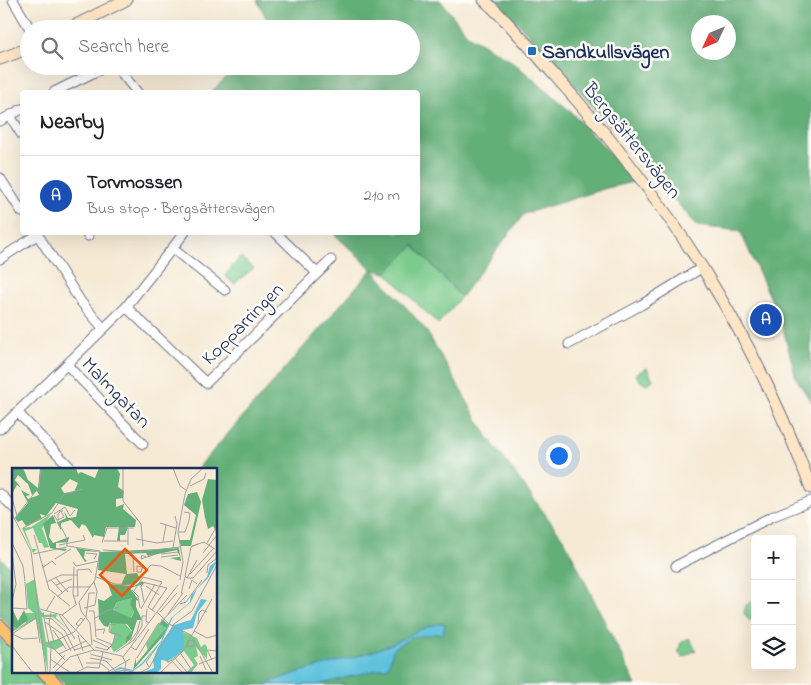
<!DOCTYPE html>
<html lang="en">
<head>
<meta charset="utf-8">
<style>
	body { margin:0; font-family:"Indie Flower",sans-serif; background:#f2f2f2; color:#202124 }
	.controls { position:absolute; right:15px; bottom:15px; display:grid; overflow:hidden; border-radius:5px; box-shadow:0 5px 20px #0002 }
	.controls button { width:45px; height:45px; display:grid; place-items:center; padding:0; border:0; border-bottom:1px solid #e0e0e0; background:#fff; color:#202124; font:25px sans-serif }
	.compass { position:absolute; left:691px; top:15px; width:45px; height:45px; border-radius:50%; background:#fff; box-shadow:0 5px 20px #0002; rotate:226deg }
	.you { position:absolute; left:558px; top:455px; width:18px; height:18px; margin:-12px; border:4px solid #fff; border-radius:50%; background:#1a73e8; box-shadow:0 0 0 8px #1a73e833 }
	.badge { display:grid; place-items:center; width:32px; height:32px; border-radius:50%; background:#1f6fb2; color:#fff; font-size:16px; font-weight:700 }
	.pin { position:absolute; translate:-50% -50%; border:2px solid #fff; box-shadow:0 1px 5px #0006 }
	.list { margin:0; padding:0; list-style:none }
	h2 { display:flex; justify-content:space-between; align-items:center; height:65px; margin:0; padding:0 20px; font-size:21px }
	h2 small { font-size:16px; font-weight:400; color:#757577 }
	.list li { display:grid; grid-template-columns:32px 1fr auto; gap:15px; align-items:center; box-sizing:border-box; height:80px; padding:0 20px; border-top:1px solid #e0e0e0 }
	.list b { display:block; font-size:19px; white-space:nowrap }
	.list p { margin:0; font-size:16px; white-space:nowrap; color:#757577 }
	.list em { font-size:16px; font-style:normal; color:#757577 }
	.icon { flex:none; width:28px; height:28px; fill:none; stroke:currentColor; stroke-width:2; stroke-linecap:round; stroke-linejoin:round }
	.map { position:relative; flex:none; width:811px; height:685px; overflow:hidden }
	.search { position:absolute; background:#fff; box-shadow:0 5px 20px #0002; left:20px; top:20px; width:400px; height:55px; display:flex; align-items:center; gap:12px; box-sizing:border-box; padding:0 18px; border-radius:28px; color:#757577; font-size:19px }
	.panel { position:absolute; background:#fff; box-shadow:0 5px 20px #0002; left:20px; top:90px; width:400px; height:145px; border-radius:5px }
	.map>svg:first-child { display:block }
</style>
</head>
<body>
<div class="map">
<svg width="811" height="685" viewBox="0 0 811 685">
	<rect width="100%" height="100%" fill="#fdfcf7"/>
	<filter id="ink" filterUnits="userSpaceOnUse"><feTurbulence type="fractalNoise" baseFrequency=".02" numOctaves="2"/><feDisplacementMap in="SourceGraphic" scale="10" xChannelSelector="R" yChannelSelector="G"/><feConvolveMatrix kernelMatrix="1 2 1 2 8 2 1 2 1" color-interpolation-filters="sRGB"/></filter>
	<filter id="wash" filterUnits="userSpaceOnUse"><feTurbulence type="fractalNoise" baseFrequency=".0096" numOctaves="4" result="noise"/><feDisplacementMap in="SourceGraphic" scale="20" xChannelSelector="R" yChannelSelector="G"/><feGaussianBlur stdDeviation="1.12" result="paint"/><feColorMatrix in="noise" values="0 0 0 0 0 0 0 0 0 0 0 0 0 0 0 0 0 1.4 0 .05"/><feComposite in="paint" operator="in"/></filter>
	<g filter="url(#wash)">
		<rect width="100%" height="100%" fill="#f6ead5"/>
		<!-- green -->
		<path fill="#7acb8c" stroke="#4a7d75" d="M 413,245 L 461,297 L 438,324 L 386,273 Z
			M 240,257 L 254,268 L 234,284 L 225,276 Z
			M 647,368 L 653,380 L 648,384 L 641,382 L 635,374 Z
			M 755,600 L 755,622 L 748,619 L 744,613 L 746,605 Z
			M 0,638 L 14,653 L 14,671 L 31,671 L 44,685 L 0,685 Z
			M 689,638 L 696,650 L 683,657 L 678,651 L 681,643 Z"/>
		<!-- forest -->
		<path fill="#63af78" stroke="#3f6f6b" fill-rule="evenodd" d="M 257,0 L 440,0 L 469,36 L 513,62 L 570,111 L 637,181 L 607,188 L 524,214 L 461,297 L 414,245 L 386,273 L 373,270 L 426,330 L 487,436 L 565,541 L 636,685 L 65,685 L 51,671 L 216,671 L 216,469 L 197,469 L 372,269 L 333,233 L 418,232 L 418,92 L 211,92 L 238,66 L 411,66 L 411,29 L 272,29 Z
			M 497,0 L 811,0 L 811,402 L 796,378 L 781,321 L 740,231 L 697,226 L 623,139 ZM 698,22 L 728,22 L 728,52 L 698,52 Z
			M 0,557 L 14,571 L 14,632 L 0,617 Z"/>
		<!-- water -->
		<path fill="#5fc2dd" stroke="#3d789e" d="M 445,623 L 443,633 L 411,637 L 394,648 L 388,667 L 318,685 L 265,685 C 305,667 347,662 387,646 C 407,638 424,624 445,623 Z"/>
	</g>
	<g filter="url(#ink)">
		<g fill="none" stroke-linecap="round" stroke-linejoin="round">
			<defs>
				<path id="street" d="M 13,0 L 30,29
					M 116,66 L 137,92
					M 54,92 L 107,66
					M 10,116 L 22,135
					M 0,121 L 22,109
					M 0,178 L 22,212
					M 36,232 L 81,302 L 103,328
					M 85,232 L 88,236
					M 275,232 L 317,273
					M 173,249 L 225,290
					M 0,259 L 37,235
					M 126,307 L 206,383 L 331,260
					M 569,344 L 641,305 L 703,267
					M 67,365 L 143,444
					M 17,412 L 72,469
					M 0,429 L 126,307 L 185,232
					M 0,494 L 14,508
					M 676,566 L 771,517 L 811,501"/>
				<path id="secondary" d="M 484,0 C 510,23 533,51 556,77 C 669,202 752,330 811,488
					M 68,29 L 126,0
					M 0,59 L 29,48"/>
				<path id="primary" d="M 0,626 L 14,640
					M 43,671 L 57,685"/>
			</defs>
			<!-- street casing -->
			<use href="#street" stroke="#687088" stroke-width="11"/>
			<!-- secondary casing -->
			<use href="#secondary" stroke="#687088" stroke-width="13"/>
			<!-- primary casing -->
			<use href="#primary" stroke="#687088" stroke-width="14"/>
			<!-- street -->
			<use href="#street" stroke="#fff" stroke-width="9"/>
			<!-- secondary -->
			<use href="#secondary" stroke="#fde5c5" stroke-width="11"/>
			<!-- primary -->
			<use href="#primary" stroke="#f9bf6d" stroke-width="12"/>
		</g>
	</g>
	<!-- markers -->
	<rect fill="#1f6fb2" stroke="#fdfcf7" stroke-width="2" x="527" y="46" width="10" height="10" rx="2.5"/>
	<g text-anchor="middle" stroke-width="5" stroke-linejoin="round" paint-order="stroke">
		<!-- poi labels -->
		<g font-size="20" font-weight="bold" fill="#1b2f5e" stroke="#fdfcf7" text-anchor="start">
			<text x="542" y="58">Sandkullsvägen</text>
		</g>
		<!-- street labels -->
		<g font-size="20" fill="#1b2f5e" stroke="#fdfcf7">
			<text transform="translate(633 140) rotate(51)" y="7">Bergsättersvägen</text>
			<text transform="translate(242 323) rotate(-45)" y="7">Kopparringen</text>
			<text transform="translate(117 392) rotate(46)" y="7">Malmgatan</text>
		</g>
	</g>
	<!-- overview -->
	<g transform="translate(12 468)">
		<rect width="205" height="205" fill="#f6ead5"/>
		<path d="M 39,46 L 30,60 L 37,79 L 32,80 L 30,75 L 27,75 L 21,60 L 13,63 L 20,81 L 25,81 L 21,85 L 10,60 L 19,59 ZM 23,111 L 28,142 L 32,147 L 45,146 L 44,150 L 58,163 L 41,149 L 30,149 L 34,174 L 48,171 L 52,177 L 43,182 L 35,179 L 36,205 L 24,151 L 0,164 L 0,157 L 4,161 L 14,155 L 13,145 L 22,145 L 16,140 L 14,116 ZM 119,130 L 122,132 L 118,137 L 122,144 L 118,151 L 101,143 L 105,134 ZM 112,154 L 120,164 L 114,169 L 115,175 L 102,184 L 99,179 L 103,167 L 98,165 L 99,155 ZM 147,155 L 154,160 L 136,183 L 134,176 ZM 171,164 L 185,170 L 189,179 L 193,176 L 195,179 L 195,191 L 184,179 L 186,188 L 182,190 L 186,196 L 179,205 L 174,205 L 182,197 L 172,183 L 156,195 L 152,191 L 157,193 L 168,185 Z" fill="#7acb8c"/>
		<path d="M 0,0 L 11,0 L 16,12 L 26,20 L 28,0 L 64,0 L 66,6 L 69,4 L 83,10 L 87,0 L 105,0 L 108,6 L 106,19 L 112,23 L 111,30 L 104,31 L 104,39 L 112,36 L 111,41 L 124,52 L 123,59 L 116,59 L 113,67 L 108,67 L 108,73 L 105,73 L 107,59 L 94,59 L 92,69 L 82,67 L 81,70 L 74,58 L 70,56 L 67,61 L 59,52 L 49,55 L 49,62 L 45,55 L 39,56 L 37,69 L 41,75 L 57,69 L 56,74 L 44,75 L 44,80 L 55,81 L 53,83 L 38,80 L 31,56 L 41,47 L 44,55 L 54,50 L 52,43 L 56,50 L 64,49 L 66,41 L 44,35 L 34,48 L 28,46 L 30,51 L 14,58 L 10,52 L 6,54 L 3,50 L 16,35 L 9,22 L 18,27 L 14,28 L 16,31 L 27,27 L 25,23 L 20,27 L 16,16 L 6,7 L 3,12 L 9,20 L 5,17 L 0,26 ZM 58,11 L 66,15 L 62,24 L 52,25 L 49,20 ZM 196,11 L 205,12 L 205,65 L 201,58 L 196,61 L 193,50 L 190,32 ZM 185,24 L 189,34 L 179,78 L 169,78 L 167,72 L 178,72 L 184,47 L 172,37 L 176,26 ZM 64,80 L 89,84 L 167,80 L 169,93 L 158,90 L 168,89 L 165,82 L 136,88 L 134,85 L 113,86 L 115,106 L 125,105 L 128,111 L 122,116 L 109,117 L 114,106 L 86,102 L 87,84 L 73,83 L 72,90 L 75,93 L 73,94 ZM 130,113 L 132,116 L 118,120 L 127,133 L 124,132 L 124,139 L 130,152 L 125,152 L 119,171 L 114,175 L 114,169 L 120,163 L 115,156 L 98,155 L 96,159 L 92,158 L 87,151 L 86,131 L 92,133 L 100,127 L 96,116 L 122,118 ZM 120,130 L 118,137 L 122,144 L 119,150 L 101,142 L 105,134 ZM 0,140 L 6,153 L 12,142 L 16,152 L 4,161 L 0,157 ZM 150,151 L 157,157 L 152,167 L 121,202 L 124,189 L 124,196 L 154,160 L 148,156 Z" fill="#63af78" fill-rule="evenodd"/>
		<path d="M 205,93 L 196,110 L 185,121 L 179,134 L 161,149 L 150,173 L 130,197 L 121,203 L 109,201 L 97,205 L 108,199 L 121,202 L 130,195 L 149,173 L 159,150 L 178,134 L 179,128 L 188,117 L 195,109 L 198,98 ZM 189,131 L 195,132 L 185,145 L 181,160 L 171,162 L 172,179 L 168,185 L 156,193 L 149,192 L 149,201 L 144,205 L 130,205 L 142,200 L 141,192 L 146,179 L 162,157 L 179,152 Z" fill="#5fc2dd"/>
		<path fill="none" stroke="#9e9fa5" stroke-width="1" d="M 111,0 L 111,33 L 129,56 L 131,78M 161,0 L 168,18 L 174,22M 178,18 L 192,11 L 194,5M 0,30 L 5,48M 49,43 L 52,49 L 46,52 L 46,46 L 48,44 L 48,43 L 51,43M 0,46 L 19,83 L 34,205M 42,46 L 53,39 L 58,48 L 63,42M 42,47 L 54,68 L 55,78M 3,50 L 27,19 L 29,3M 148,55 L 164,60M 11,60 L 40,45 L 52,26 L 71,21M 166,64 L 173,64 L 177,53 L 178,45 L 172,44M 22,67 L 37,121 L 58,138M 124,71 L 145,75 L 161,73M 92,73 L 116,73M 151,74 L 154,57M 0,75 L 11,98 L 13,113M 90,75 L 95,60 L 122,60M 195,75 L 205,58M 47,77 L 73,72 L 71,67M 116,77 L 116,60M 55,78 L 88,83M 180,78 L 192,74 L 203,81M 161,80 L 165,56 L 163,48M 91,82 L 124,84 L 168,79M 74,85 L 85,86 L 82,91M 191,85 L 205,67M 0,86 L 4,116 L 0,133M 21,86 L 55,79M 149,86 L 166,84M 121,87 L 122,104M 134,89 L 130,87 L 129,91 L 144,86M 149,89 L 166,87M 43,91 L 59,81M 61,94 L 64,98 L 87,93M 62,99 L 61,126 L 64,136M 131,99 L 125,98 L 125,104 L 129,104 L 131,97M 30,100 L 40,93 L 44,97M 65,102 L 77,101 L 80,105M 195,105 L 196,97 L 205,90M 178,106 L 202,80M 43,109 L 56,124M 84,109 L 103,116 L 121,117 L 139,97 L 149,98 L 168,108M 175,110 L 173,108 L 179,79 L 186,76M 175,110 L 181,110 L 205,83M 175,110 L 185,92M 39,112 L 50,124M 168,112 L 171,94 L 166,64 L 173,26 L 179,11 L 191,0M 13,114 L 15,141M 35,114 L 49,107 L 66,107M 130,114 L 155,120 L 140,142M 44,117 L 60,111M 166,117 L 145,144 L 157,156 L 179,167 L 201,205M 134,118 L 147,127M 177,121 L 180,112 L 185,116M 120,122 L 126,128 L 128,140M 122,123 L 131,109 L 150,114 L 136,139 L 143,144M 169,126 L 173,109M 62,128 L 66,128 L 65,102M 45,129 L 57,119 L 78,119M 132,134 L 129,118 L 133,114M 168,136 L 174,134 L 190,112M 0,140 L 15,141M 72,140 L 83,137 L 85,123 L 82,114M 28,141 L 50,147 L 83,183M 129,141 L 143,116M 135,141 L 134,153 L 137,155M 23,143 L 28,175M 34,143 L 43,128M 77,143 L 82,143 L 84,169M 31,144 L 37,176 L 62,164 L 73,150M 148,144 L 165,125M 39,145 L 37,155 L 42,174M 156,146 L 171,125M 47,147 L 63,171M 50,147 L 65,136M 74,149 L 77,125 L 83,125M 32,150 L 40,151 L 53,163 L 63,183M 82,151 L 94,143 L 107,139M 33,154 L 50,166 L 59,183M 148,155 L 175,127M 186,156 L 187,145 L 190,142 L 195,144M 104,157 L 98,156 L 97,164 L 110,168M 67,158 L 64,156 L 69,150 L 72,152M 41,162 L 54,181M 83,162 L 93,161 L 91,166M 182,163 L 195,170 L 205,167M 0,166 L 24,150M 0,166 L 11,171 L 26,170M 66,167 L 71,183M 84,170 L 101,177M 81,172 L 98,180M 116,176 L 125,164 L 128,153M 38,177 L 53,192M 80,177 L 78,155 L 69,143 L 67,134 L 83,112 L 88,83M 0,178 L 21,205M 83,179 L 95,182 L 101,176 L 103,167M 119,179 L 124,182 L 137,161M 173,179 L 174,179 L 182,178 L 181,172 L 176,173 L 176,179M 62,182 L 79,177M 83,182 L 110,188 L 114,195 L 112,205M 104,184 L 122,172 L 130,158 L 130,148 L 135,148M 47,186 L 74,173M 65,186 L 71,200M 78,186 L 100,192M 169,186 L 179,201 L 181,199M 188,188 L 194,202M 111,189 L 145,144M 162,189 L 175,204M 78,190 L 94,193 L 105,205M 125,190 L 146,156 L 152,153M 38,191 L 59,205M 159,192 L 170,204M 200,192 L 195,182 L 205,183M 74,195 L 88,195 L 97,202M 187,196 L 205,189M 137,199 L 134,194 L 145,179M 41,200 L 53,187M 104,204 L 112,202 L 125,205M 38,205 L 39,176M 42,205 L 58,189 L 82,182M 63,205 L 75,199 L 87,200 L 91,184M 94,205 L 118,191M 127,205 L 137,200 L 162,156 L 180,143 L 205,97M 148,205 L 171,183 L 200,131"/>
		<path fill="#e8590c" fill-opacity="0.15" stroke="#e8590c" stroke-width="2.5" d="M 113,81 L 135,102 L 110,128 L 88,107 Z"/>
		<rect width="205" height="205" fill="none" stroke="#1b2f5e" stroke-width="2.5"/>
	</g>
</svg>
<div class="controls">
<button>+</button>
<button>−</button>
<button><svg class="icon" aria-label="layers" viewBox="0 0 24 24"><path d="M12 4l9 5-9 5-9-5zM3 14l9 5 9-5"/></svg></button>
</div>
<svg class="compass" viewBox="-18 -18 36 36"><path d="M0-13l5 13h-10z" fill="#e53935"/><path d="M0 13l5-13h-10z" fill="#757577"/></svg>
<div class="you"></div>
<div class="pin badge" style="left:766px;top:320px;background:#1a4fb4">A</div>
<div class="search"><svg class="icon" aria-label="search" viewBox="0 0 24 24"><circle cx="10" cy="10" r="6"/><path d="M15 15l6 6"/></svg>Search here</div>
<section class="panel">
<h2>Nearby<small></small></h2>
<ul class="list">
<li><span class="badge" style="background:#1a4fb4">A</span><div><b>Torvmossen</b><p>Bus stop · Bergsättersvägen</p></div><em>210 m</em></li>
</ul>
</section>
</div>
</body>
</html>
